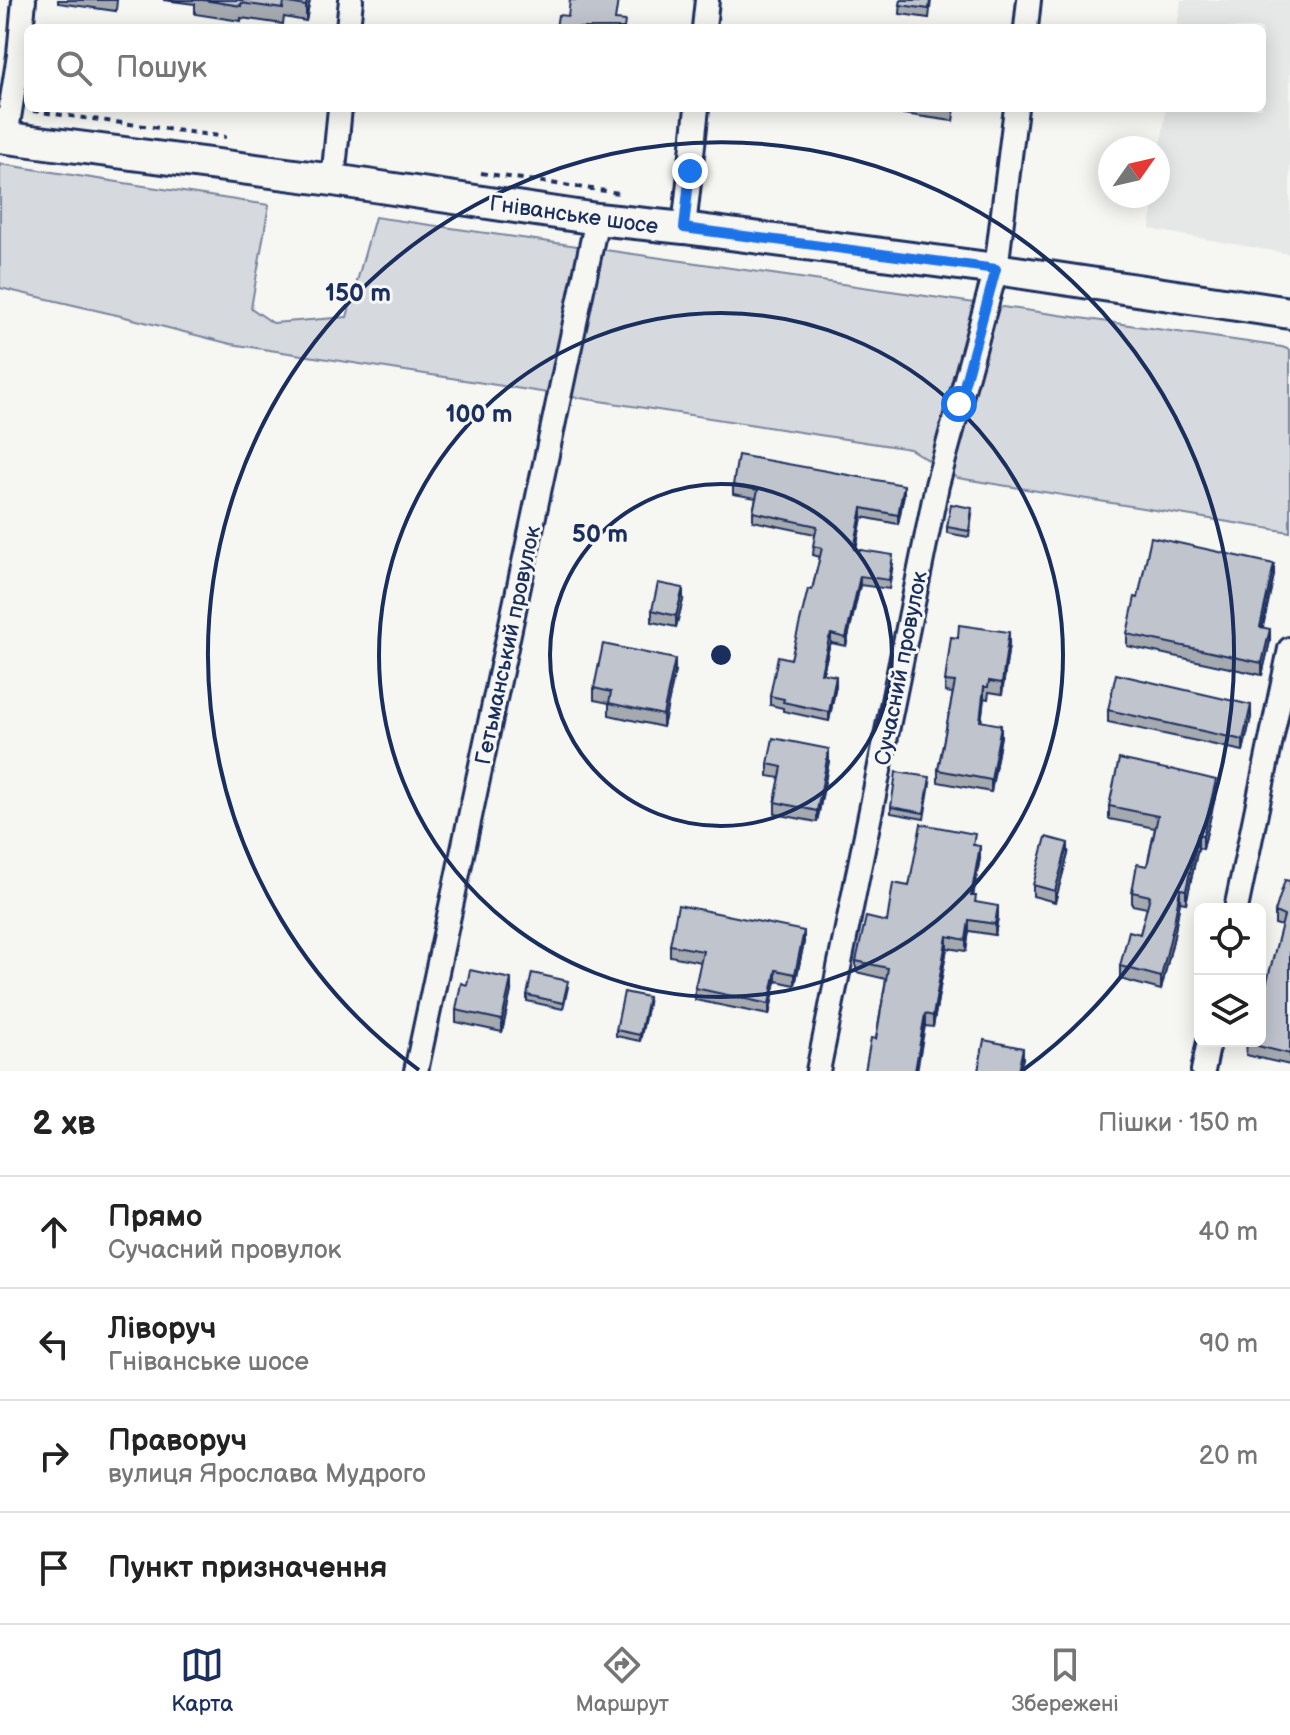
<!DOCTYPE html>
<html lang="uk">
<head>
<meta charset="utf-8">
<style>
	body { margin:0; font-family:"Balsamiq Sans",sans-serif; background:#f2f2f2; color:#222 }
	.controls { position:absolute; right:24px; bottom:24px; display:grid; overflow:hidden; border-radius:12px; box-shadow:0 4px 20px #0003 }
	.controls button { width:72px; height:72px; display:grid; place-items:center; padding:0; border:0; border-bottom:2px solid #e0e0e0; background:#fff; color:#222; font:40px sans-serif }
	.compass { position:absolute; left:1098px; top:136px; width:72px; height:72px; border-radius:50%; background:#fff; box-shadow:0 4px 20px #0003; rotate:56deg }
	.stop { position:absolute; width:24px; height:24px; margin:-18px; border:6px solid #1a73e8; border-radius:50%; background:#fff }
	.stop.end { background:#1a73e8; border-color:#fff; box-shadow:0 2px 8px #0008 }
	.list { margin:0; padding:0; list-style:none }
	h2 { display:flex; justify-content:space-between; align-items:center; height:104px; margin:0; padding:0 32px; font-size:34px }
	h2 small { font-size:26px; font-weight:400; color:#767676 }
	.list li { display:grid; grid-template-columns:52px 1fr auto; gap:24px; align-items:center; box-sizing:border-box; height:112px; padding:0 32px; border-top:2px solid #e0e0e0 }
	.list b { display:block; font-size:30px; white-space:nowrap }
	.list p { margin:0; font-size:26px; white-space:nowrap; color:#767676 }
	.list em { font-size:26px; font-style:normal; color:#767676 }
	.icon { flex:none; width:44px; height:44px; fill:none; stroke:currentColor; stroke-width:2; stroke-linecap:round; stroke-linejoin:round }
	.map { position:relative; flex:none; width:1290px; height:1071px; overflow:hidden }
	.search { position:absolute; background:#fff; box-shadow:0 4px 20px #0003; left:24px; right:24px; top:24px; height:88px; display:flex; align-items:center; gap:20px; box-sizing:border-box; padding:0 28px; border-radius:12px; color:#767676; font-size:30px }
	.sheet { height:552px; background:#fff }
	nav { display:flex; justify-content:space-around; align-items:center; box-sizing:border-box; height:112px; border-top:2px solid #e0e0e0; background:#fff; font-size:22px; color:#767676 }
	nav a { display:grid; justify-items:center; gap:4px }
	nav .on { color:#1b2f5e }
	.map>svg:first-child { display:block }
</style>
</head>
<body>
<div class="map">
<svg width="1290" height="1071" viewBox="0 0 1290 1071">
	<rect width="100%" height="100%" fill="#f6f6f2"/>
	<filter id="ink" filterUnits="userSpaceOnUse"><feTurbulence type="fractalNoise" baseFrequency=".0125" numOctaves="2"/><feDisplacementMap in="SourceGraphic" scale="16" xChannelSelector="R" yChannelSelector="G"/><feConvolveMatrix kernelMatrix="1 2 1 2 8 2 1 2 1" color-interpolation-filters="sRGB"/></filter>
	<g filter="url(#ink)">
		<!-- built -->
		<path fill="#e6e7e7" d="M 1181,0 L 1290,0 L 1290,254 L 1150,229 L 1155,196 L 1158,196 L 1158,170 L 1166,108 L 1262,108 L 1262,28 L 1177,28 Z"/>
		<!-- green -->
		<path fill="#d6d9dd" stroke="#78849e" stroke-width="2" d="M 0,164 L 269,205 L 251,308 L 273,323 L 347,317 L 375,217 L 1282,347 L 1290,350 L 1290,532 L 958,478 L 910,449 L 231,344 L 121,316 L 0,288 Z"/>
		<g fill="none" stroke-linecap="round" stroke-linejoin="round">
			<defs>
				<path id="street" d="M 348,28 L 351,0
					M 704,28 L 707,0
					M 1026,28 L 1029,0
					M 6,137 L 19,55 L 24,0
					M 333,180 L 340,108
					M 684,228 L 697,108
					M 1236,909 L 1290,649
					M 416,1071 L 597,219
					M 818,1071 L 937,485 L 996,269 L 1016,108
					M 1203,1071 L 1209,1041"/>
				<path id="secondary" d="M 0,137 L 333,180 L 597,219 L 684,228 L 996,269 L 1290,313"/>
			</defs>
			<!-- street casing -->
			<use href="#street" stroke="#1b2f5e" stroke-width="28"/>
			<!-- secondary casing -->
			<use href="#secondary" stroke="#1b2f5e" stroke-width="36"/>
			<!-- path -->
			<path stroke="#1b2f5e" stroke-width="4" stroke-dasharray="6 6" stroke-linecap="butt" d="M 33,111 L 226,137
				M 481,173 L 619,193"/>
			<!-- street -->
			<use href="#street" stroke="#f6f6f2" stroke-width="22"/>
			<!-- secondary -->
			<use href="#secondary" stroke="#f6f6f2" stroke-width="30"/>
		</g>
		<!-- wall -->
		<path fill="#a5a9b0" stroke="#1b2f5e" stroke-width="2" d="M 58,0 L 117,0 L 116,11 L 58,3 Z
			M 163,0 L 310,0 L 306,21 L 284,17 L 283,24 L 241,18 L 241,21 L 195,14 L 195,4 Z
			M 901,0 L 931,0 L 929,18 L 900,14 Z
			M 903,108 L 955,108 L 953,121 L 903,114 Z
			M 733,485 L 904,494 L 898,524 L 862,517 L 856,550 L 893,564 L 889,589 L 860,585 L 846,646 L 831,643 L 829,647 L 823,673 L 836,685 L 829,721 L 783,711 L 783,708 L 770,705 L 770,696 L 791,659 L 812,590 L 820,557 L 813,555 L 815,534 L 753,521 L 753,512 L 756,498 L 733,494 Z
			M 972,514 L 969,537 L 947,533 L 947,527 Z
			M 1274,575 L 1263,627 L 1270,641 L 1262,675 L 1127,646 L 1127,634 L 1138,598 Z
			M 683,600 L 676,627 L 652,622 L 652,610 Z
			M 1009,644 L 1002,694 L 989,692 L 988,699 L 984,698 L 981,721 L 1001,736 L 991,792 L 938,782 L 938,770 L 953,693 L 945,692 L 945,681 Z
			M 675,671 L 663,727 L 609,715 L 609,703 L 594,700 L 594,688 Z
			M 1108,710 L 1251,717 L 1243,751 L 1108,722 Z
			M 829,761 L 817,822 L 775,814 L 775,802 L 780,778 L 768,776 L 768,764 Z
			M 930,783 L 924,819 L 891,813 L 891,807 Z
			M 1216,793 L 1203,849 L 1198,848 L 1186,903 L 1180,902 L 1174,936 L 1161,990 L 1120,979 L 1120,966 L 1140,934 L 1147,908 L 1132,905 L 1132,892 L 1147,866 L 1155,828 L 1109,819 L 1109,806 Z
			M 975,845 L 980,858 L 973,896 L 976,903 L 998,917 L 995,935 L 969,931 L 966,951 L 947,948 L 933,1027 L 925,1026 L 876,1039 L 886,979 L 856,972 L 856,961 L 887,922 L 909,886 Z
			M 1068,854 L 1055,902 L 1033,896 L 1033,885 Z
			M 1290,881 L 1290,1065 L 1246,1055 L 1247,1041 L 1260,1041 L 1282,926 L 1275,924 L 1275,912 Z
			M 804,942 L 795,985 L 776,981 L 769,1015 L 695,1000 L 695,988 L 701,962 L 670,956 L 670,945 Z
			M 568,987 L 563,1009 L 527,1001 L 527,995 Z
			M 511,991 L 502,1032 L 456,1022 L 456,1010 Z
			M 648,1003 L 640,1041 L 616,1036 L 616,1030 Z"/>
		<!-- shaded-wall -->
		<path fill="#868990" stroke="#1b2f5e" stroke-width="2" d="M 307,0 L 310,0 L 306,21 L 306,6 Z
			M 904,485 L 904,494 L 898,524 L 898,515 Z
			M 862,508 L 862,517 L 854,558 L 854,549 Z
			M 1274,564 L 1274,575 L 1260,638 L 1260,627 Z
			M 860,576 L 860,585 L 846,646 L 846,638 Z
			M 683,588 L 683,600 L 676,627 L 676,616 Z
			M 1270,629 L 1270,641 L 1262,675 L 1262,663 Z
			M 1009,632 L 1009,644 L 1002,694 L 1002,683 Z
			M 831,634 L 831,643 L 829,647 L 821,681 L 821,673 L 829,638 Z
			M 675,659 L 675,671 L 663,727 L 663,715 Z
			M 836,676 L 836,685 L 829,721 L 829,712 Z
			M 984,687 L 984,698 L 980,732 L 980,721 Z
			M 1251,705 L 1251,717 L 1243,751 L 1243,740 Z
			M 1001,725 L 1001,736 L 991,792 L 991,780 Z
			M 829,749 L 829,761 L 817,822 L 817,811 Z
			M 1216,780 L 1216,793 L 1203,849 L 1203,836 Z
			M 1198,834 L 1198,848 L 1186,903 L 1186,890 Z
			M 1068,843 L 1068,854 L 1055,902 L 1055,891 Z
			M 980,846 L 980,858 L 971,907 L 971,896 Z
			M 1180,889 L 1180,902 L 1174,936 L 1161,990 L 1161,977 Z
			M 998,906 L 998,917 L 995,935 L 995,924 Z
			M 969,920 L 969,931 L 966,951 L 966,940 Z
			M 804,931 L 804,942 L 795,985 L 795,974 Z
			M 947,936 L 947,948 L 933,1027 L 933,1016 Z
			M 776,970 L 776,981 L 769,1015 L 769,1004 Z
			M 511,979 L 511,991 L 502,1032 L 502,1020 Z
			M 648,997 L 648,1003 L 640,1041 L 640,1035 Z
			M 925,1014 L 925,1026 L 917,1071 L 915,1071 Z
			M 1023,1048 L 1023,1059 L 1020,1071 L 1018,1071 Z"/>
		<!-- building -->
		<path fill="#c0c4cd" stroke="#1b2f5e" stroke-width="2" d="M 203,0 L 307,0 L 306,6 L 284,2 L 283,9 L 241,3 L 241,6 Z
			M 570,0 L 618,0 L 615,20 L 625,21 L 624,28 L 556,28 L 558,15 L 568,16 Z
			M 901,0 L 930,0 L 929,9 L 900,5 Z
			M 738,455 L 904,485 L 898,515 L 862,508 L 854,549 L 893,555 L 889,580 L 860,576 L 846,638 L 831,634 L 829,638 L 821,673 L 836,676 L 829,712 L 783,702 L 784,699 L 770,696 L 778,656 L 791,659 L 808,589 L 812,590 L 822,548 L 813,546 L 817,526 L 753,512 L 758,490 L 733,485 Z
			M 951,504 L 972,508 L 969,531 L 947,527 Z
			M 1151,537 L 1274,564 L 1260,627 L 1270,629 L 1262,663 L 1127,634 L 1135,597 L 1138,598 Z
			M 658,583 L 683,588 L 676,616 L 652,610 Z
			M 959,625 L 1009,632 L 1002,683 L 989,681 L 988,687 L 984,687 L 980,721 L 1001,725 L 991,780 L 938,770 L 955,682 L 945,681 L 951,637 L 958,638 Z
			M 603,644 L 675,659 L 663,715 L 609,703 L 611,692 L 594,688 Z
			M 1116,674 L 1251,705 L 1243,740 L 1108,710 Z
			M 773,738 L 829,749 L 817,811 L 775,802 L 782,767 L 768,764 Z
			M 1119,759 L 1170,770 L 1171,769 L 1216,780 L 1203,836 L 1198,834 L 1186,890 L 1180,889 L 1174,923 L 1161,977 L 1120,966 L 1129,931 L 1140,934 L 1150,896 L 1132,892 L 1137,864 L 1147,866 L 1158,816 L 1109,806 Z
			M 896,772 L 930,777 L 924,813 L 891,807 Z
			M 921,824 L 975,834 L 973,845 L 980,846 L 971,896 L 976,896 L 975,902 L 998,906 L 995,924 L 969,920 L 966,940 L 947,936 L 933,1016 L 925,1014 L 915,1071 L 865,1071 L 871,1038 L 876,1039 L 888,968 L 856,961 L 866,917 L 887,922 L 893,883 L 909,886 Z
			M 1046,837 L 1068,843 L 1055,891 L 1033,885 Z
			M 1285,880 L 1290,881 L 1290,1054 L 1246,1043 L 1247,1041 L 1260,1041 L 1260,1008 L 1284,916 L 1275,912 Z
			M 678,905 L 804,931 L 795,974 L 776,970 L 769,1004 L 695,988 L 703,951 L 670,945 Z
			M 470,970 L 511,979 L 502,1020 L 456,1010 L 461,983 L 467,985 Z
			M 532,973 L 568,981 L 563,1003 L 527,995 Z
			M 624,992 L 648,997 L 640,1035 L 616,1030 Z
			M 984,1040 L 1023,1048 L 1018,1071 L 978,1071 Z"/>
	</g>
	<g fill="none" stroke-linecap="round" stroke-linejoin="round" filter="url(#ink)">
		<!-- route -->
		<path stroke="#1a73e8" stroke-width="10" d="M 690,171 L 684,228 L 996,269 L 959,404"/>
	</g>
	<!-- distance rings -->
	<g fill="none" stroke="#1b2f5e" stroke-width="4">
		<circle cx="721" cy="655" r="171"/>
		<circle cx="721" cy="655" r="342"/>
		<path d="M419 1070A513 513 0 1 1 1023 1070"/>
	</g>
	<g text-anchor="middle" stroke-width="6" stroke-linejoin="round" paint-order="stroke">
		<!-- street labels -->
		<g font-size="22" fill="#1b2f5e" stroke="#f6f6f2">
			<text transform="translate(574 214) rotate(8)" y="8">Гніванське шосе</text>
			<text transform="translate(507 645) rotate(-78)" y="8">Гетьманський провулок</text>
			<text transform="translate(900 668) rotate(-79)" y="8">Сучасний провулок</text>
		</g>
	</g>
	<circle cx="721" cy="655" r="12" fill="#1b2f5e" stroke="#f6f6f2" stroke-width="4"/>
	<g font-size="24" text-anchor="middle" font-weight="bold" fill="#1b2f5e" stroke="#f6f6f2" stroke-width="6" stroke-linejoin="round" paint-order="stroke">
		<text x="358" y="301">150 m</text>
		<text x="479" y="422">100 m</text>
		<text x="600" y="542">50 m</text>
	</g>
</svg>
<div class="controls">
<button><svg class="icon" aria-label="locate" viewBox="0 0 24 24"><circle cx="12" cy="12" r="6"/><path d="M12 2v4M12 18v4M2 12h4M18 12h4"/></svg></button>
<button><svg class="icon" aria-label="layers" viewBox="0 0 24 24"><path d="M12 4l9 5-9 5-9-5zM3 14l9 5 9-5"/></svg></button>
</div>
<svg class="compass" viewBox="-18 -18 36 36"><path d="M0-13l5 13h-10z" fill="#e53935"/><path d="M0 13l5-13h-10z" fill="#767676"/></svg>
<div class="stop" style="left:959px;top:404px"></div>
<div class="stop end" style="left:690px;top:171px"></div>
<div class="search"><svg class="icon" aria-label="search" viewBox="0 0 24 24"><circle cx="10" cy="10" r="6"/><path d="M15 15l6 6"/></svg>Пошук</div>
</div>
<section class="sheet">
<h2>2 хв<small>Пішки · 150 m</small></h2>
<ul class="list">
<li><svg class="icon" aria-label="ahead" viewBox="0 0 24 24"><path d="M12 20V5M6 11l6-6 6 6"/></svg><div><b>Прямо</b><p>Сучасний провулок</p></div><em>40 m</em></li>
<li><svg class="icon" aria-label="left" viewBox="0 0 24 24"><path d="M17 20v-9H6M10 6l-5 5 5 5"/></svg><div><b>Ліворуч</b><p>Гніванське шосе</p></div><em>90 m</em></li>
<li><svg class="icon" aria-label="right" viewBox="0 0 24 24"><path d="M7 20v-9h11M14 6l5 5-5 5"/></svg><div><b>Праворуч</b><p>вулиця Ярослава Мудрого</p></div><em>20 m</em></li>
<li><svg class="icon" aria-label="arrive" viewBox="0 0 24 24"><path d="M6 21V4h12l-3 4 3 4H6"/></svg><div><b>Пункт призначення</b></div></li>
</ul>
</section>
<nav>
<a class="on"><svg class="icon" aria-label="map" viewBox="0 0 24 24"><path d="M3 6l6-2 6 2 6-2v14l-6 2-6-2-6 2zM9 4v14M15 6v14"/></svg>Карта</a>
<a><svg class="icon" aria-label="directions" viewBox="0 0 24 24"><path d="M12 3l9 9-9 9-9-9zM9 14v-3h6M13 9l2 2-2 2"/></svg>Маршрут</a>
<a><svg class="icon" aria-label="saved" viewBox="0 0 24 24"><path d="M7 4h10v16l-5-4-5 4z"/></svg>Збережені</a>
</nav>
</body>
</html>
